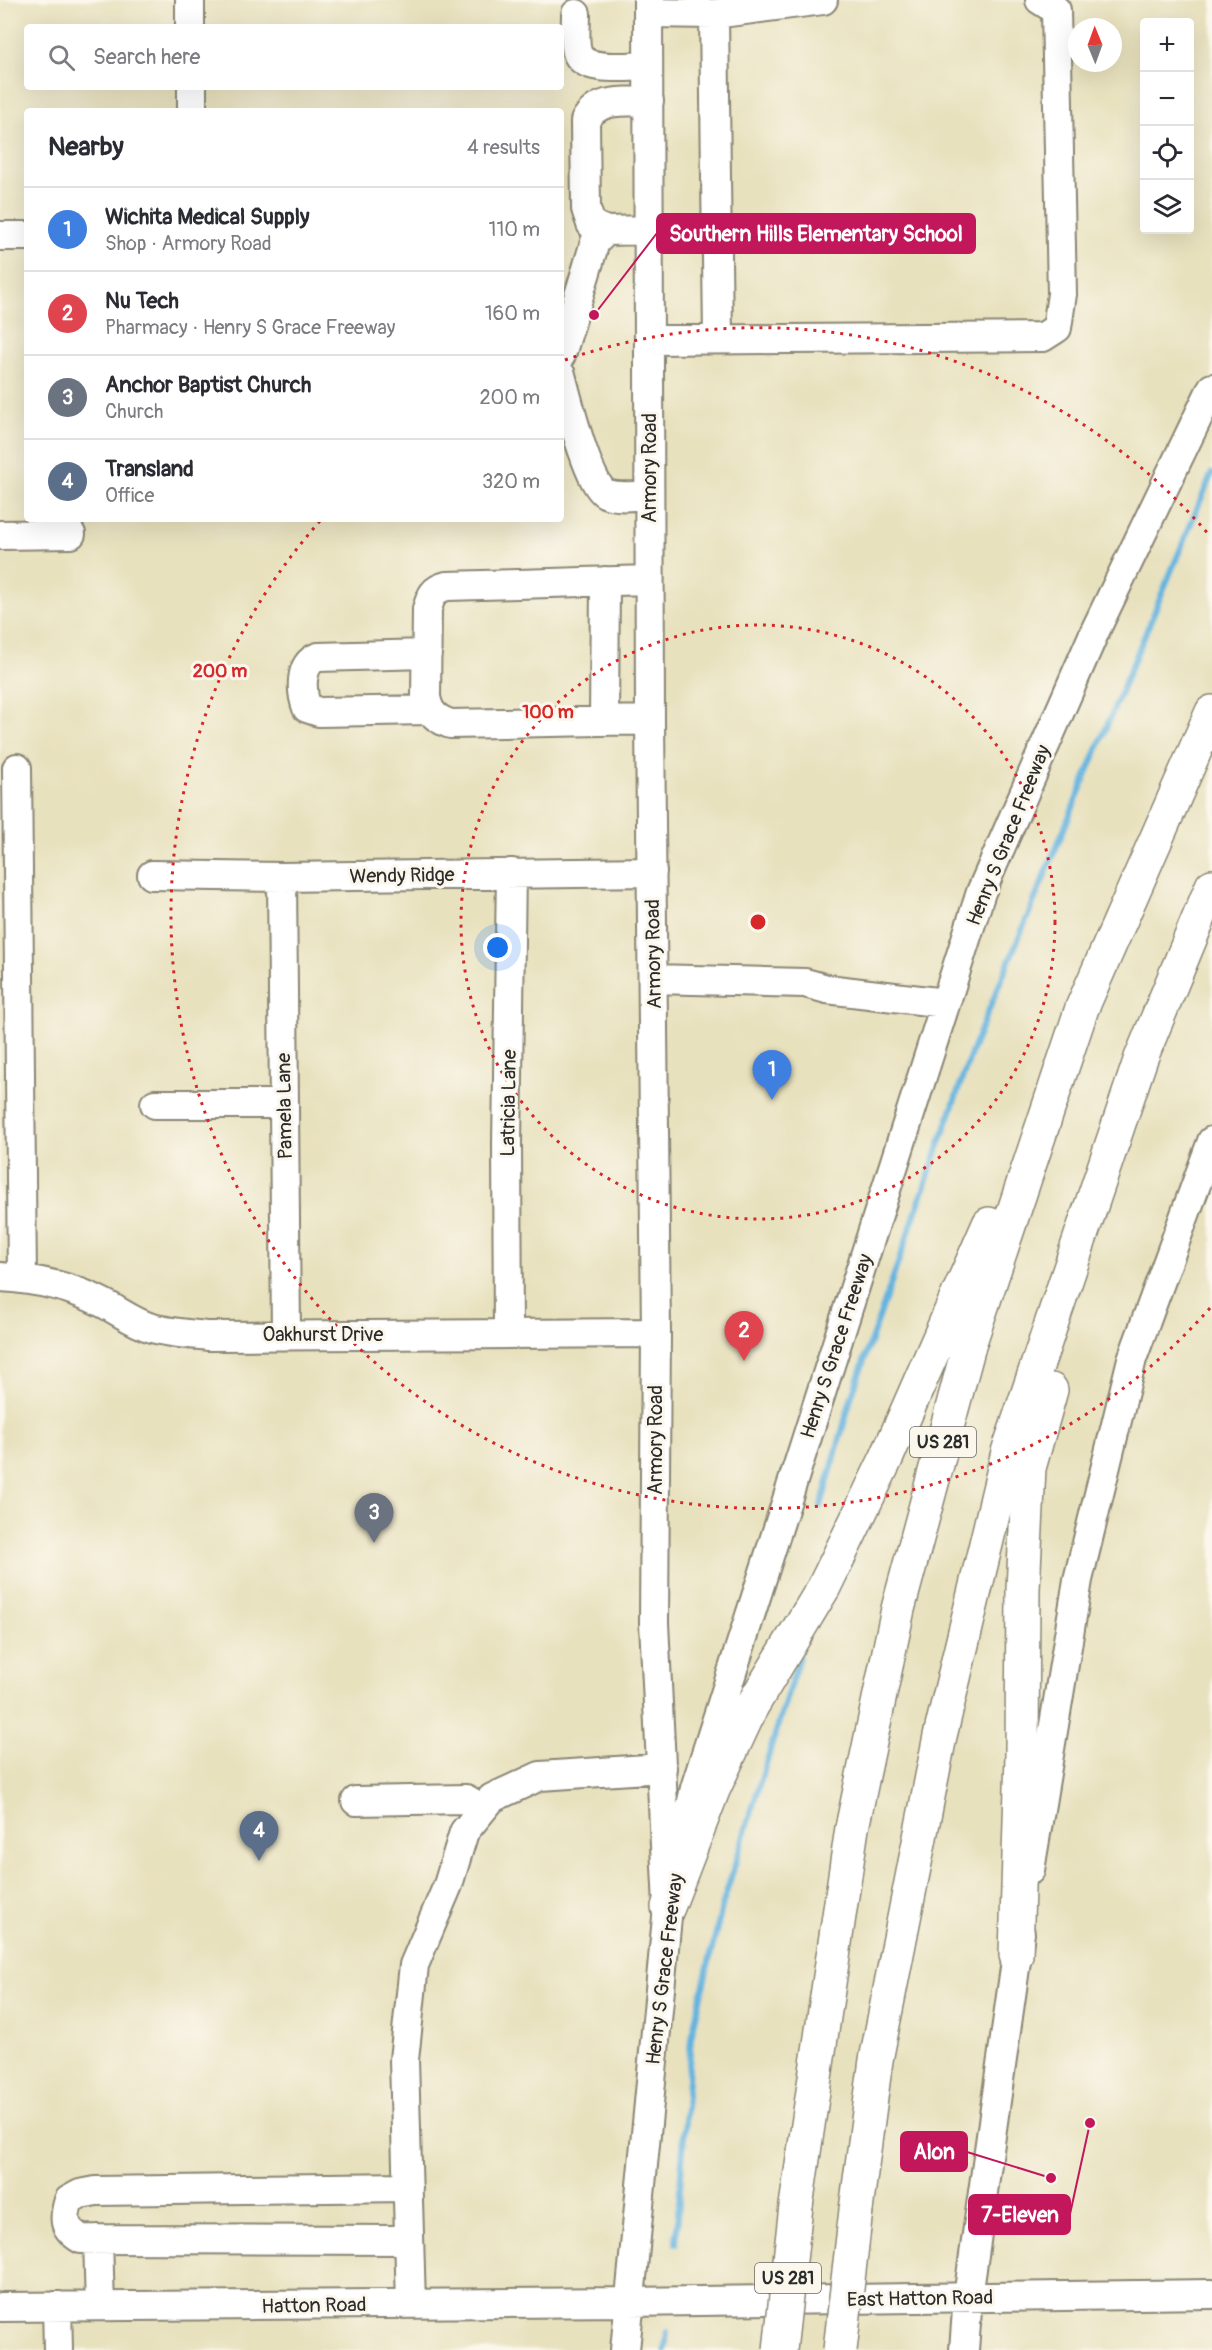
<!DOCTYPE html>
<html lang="en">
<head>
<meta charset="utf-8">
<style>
	body { margin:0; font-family:Pangolin,sans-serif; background:#f7f7f7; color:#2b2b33 }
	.controls { position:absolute; right:18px; top:18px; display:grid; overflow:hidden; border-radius:6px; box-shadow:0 6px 24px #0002 }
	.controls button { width:54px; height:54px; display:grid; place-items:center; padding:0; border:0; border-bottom:2px solid #e1e1e2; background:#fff; color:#2b2b33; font:30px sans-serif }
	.compass { position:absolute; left:1068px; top:18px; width:54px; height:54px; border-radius:50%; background:#fff; box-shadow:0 6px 24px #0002; rotate:359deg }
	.you { position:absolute; left:498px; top:948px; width:21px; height:21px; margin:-15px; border:4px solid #fff; border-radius:50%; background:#1a73e8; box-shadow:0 0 0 9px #1a73e833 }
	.badge { display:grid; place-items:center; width:39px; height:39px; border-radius:50%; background:#1f6fb2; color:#fff; font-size:20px; font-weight:700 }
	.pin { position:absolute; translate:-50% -50px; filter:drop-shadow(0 2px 3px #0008) }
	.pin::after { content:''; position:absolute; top:32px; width:21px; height:18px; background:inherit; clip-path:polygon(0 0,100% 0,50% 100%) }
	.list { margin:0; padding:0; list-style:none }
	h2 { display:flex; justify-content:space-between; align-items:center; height:78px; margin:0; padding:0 24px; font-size:26px }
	h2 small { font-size:20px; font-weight:400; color:#7c7c81 }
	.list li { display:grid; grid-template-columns:39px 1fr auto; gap:18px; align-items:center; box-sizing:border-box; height:84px; padding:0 24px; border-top:2px solid #e1e1e2 }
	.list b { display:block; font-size:22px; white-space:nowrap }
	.list p { margin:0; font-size:20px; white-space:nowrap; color:#7c7c81 }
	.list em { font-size:20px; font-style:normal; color:#7c7c81 }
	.icon { flex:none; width:33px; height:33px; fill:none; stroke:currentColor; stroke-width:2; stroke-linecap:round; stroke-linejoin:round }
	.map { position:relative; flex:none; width:1212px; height:2350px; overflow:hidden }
	.search { position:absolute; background:#fff; box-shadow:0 6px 24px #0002; left:24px; top:24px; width:540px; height:66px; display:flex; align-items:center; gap:15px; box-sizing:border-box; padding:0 21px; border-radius:6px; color:#7c7c81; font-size:22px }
	.panel { position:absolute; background:#fff; box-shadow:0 6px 24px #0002; left:24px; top:108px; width:540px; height:414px; border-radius:6px }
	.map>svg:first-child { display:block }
</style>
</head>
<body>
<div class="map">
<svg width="1212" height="2350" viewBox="0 0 1212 2350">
	<rect width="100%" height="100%" fill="#fbf7ec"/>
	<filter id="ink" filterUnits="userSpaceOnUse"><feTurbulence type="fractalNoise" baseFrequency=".0167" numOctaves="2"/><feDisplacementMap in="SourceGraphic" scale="12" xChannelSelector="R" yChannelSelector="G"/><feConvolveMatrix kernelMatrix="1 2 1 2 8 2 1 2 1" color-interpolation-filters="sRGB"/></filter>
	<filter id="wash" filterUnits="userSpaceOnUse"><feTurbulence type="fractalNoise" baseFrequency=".008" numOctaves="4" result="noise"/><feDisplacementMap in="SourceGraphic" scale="24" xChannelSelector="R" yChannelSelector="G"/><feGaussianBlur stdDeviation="1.35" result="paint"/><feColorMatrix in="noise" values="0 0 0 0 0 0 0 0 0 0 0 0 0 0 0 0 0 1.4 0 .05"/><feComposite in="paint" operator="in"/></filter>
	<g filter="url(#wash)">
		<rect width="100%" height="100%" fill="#e8e1be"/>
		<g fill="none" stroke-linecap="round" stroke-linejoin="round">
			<!-- stream -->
			<path stroke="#64b4df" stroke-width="6" d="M 821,1506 L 852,1395 L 973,1048 L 1212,473
				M 676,2243 L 691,2038 L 723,1903 L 799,1657
				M 665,2350 L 667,2332"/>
		</g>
	</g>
	<g filter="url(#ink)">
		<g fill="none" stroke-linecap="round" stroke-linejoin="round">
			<defs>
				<path id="minor" d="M 190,0 L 190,27
					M 648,0 L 650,720 L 656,1333 L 654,1623 L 668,1906
					M 648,13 L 714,14 L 823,0
					M 576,14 C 576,26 574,41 577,52 C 583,73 630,66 648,66
					M 714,14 L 718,338
					M 192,87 L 192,111
					M 606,231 L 591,224 L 586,209 L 585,121 C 598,97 625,102 649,101
					M 0,236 L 27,236
					M 649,340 L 1043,337 L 1057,328 L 1062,294 L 1056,10 L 1040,0
					M 561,355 L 595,242 L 606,231 L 649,230
					M 561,375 C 567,397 589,489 607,494 C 620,498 636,496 649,495
					M 0,535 L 71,534
					M 649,580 L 447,586 C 433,589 431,596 427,609 L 426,697 C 429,713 435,718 450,724 L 650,720
					M 427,654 L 318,657 C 299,663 301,692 307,708 L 319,712 L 429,710
					M 604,721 L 605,581
					M 17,768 L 22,1278
					M 152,875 L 282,877 L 652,872
					M 282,877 L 286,1334
					M 653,979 L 805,983 L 827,989 L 945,1003
					M 155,1104 L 284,1104
					M 0,1277 C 37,1279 70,1286 103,1303 C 119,1311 134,1323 152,1328 C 170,1333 189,1334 208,1336 L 656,1333
					M 508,1333 L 507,1144 L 511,873
					M 356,1801 L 466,1799 L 483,1809
					M 685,1832 L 695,1788 L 981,892 L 1095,631 L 1212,388
					M 1030,1870 L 1078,1580 L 1132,1359 L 1212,1141
					M 408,2187 L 96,2191 L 80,2194 L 69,2200 C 63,2219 63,2228 81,2239 L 409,2240
					M 98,2239 L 100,2306
					M 411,2304 L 404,2060 L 414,1965 L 448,1885 L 464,1832 L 492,1798 L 540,1776 L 662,1768
					M 57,2306 L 58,2350
					M 0,2307 L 628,2302 L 1212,2294
					M 625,2350 L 668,1907 L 673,1886
					M 964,2350 L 968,2297 L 1020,1933"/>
				<path id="highway" d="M 668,1907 L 713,1790 L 752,1706 L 824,1587 L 886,1459 L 989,1224
					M 1016,1955 L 1022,1755 L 1023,1589 L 1029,1468 L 1051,1390
					M 796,2206 L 852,1828 L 898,1609 L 970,1342 L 1082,1008 L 1212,712
					M 856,2210 L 876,2060 L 940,1736 L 1008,1452 L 1141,1058 L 1212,886"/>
			</defs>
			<!-- minor casing -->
			<use href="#minor" stroke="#8a8674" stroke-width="32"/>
			<!-- highway casing -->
			<use href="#highway" stroke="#8a8674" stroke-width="36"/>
			<!-- minor -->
			<use href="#minor" stroke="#fff" stroke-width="28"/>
			<!-- highway -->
			<use href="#highway" stroke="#fff" stroke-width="33"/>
			<defs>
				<path id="highway-bridge" d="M 780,2350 L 796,2206
					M 840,2350 L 856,2210"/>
			</defs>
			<!-- highway-bridge casing -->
			<use href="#highway-bridge" stroke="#8a8674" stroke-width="36" stroke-linecap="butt"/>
			<!-- highway-bridge -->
			<use href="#highway-bridge" stroke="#fff" stroke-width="33"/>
		</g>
	</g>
	<!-- distance rings -->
	<g fill="none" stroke="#d62828" stroke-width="3" stroke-dasharray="3 6">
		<circle cx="758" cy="922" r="297"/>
		<path d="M1210 1308A594 594 0 1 1 320 521M565 360A594 594 0 0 1 1210 536"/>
	</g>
	<g text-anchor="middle" stroke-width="6" stroke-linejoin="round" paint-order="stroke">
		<!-- shield labels -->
		<g fill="#fbf7ec" stroke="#696865" stroke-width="1.5">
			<rect x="910" y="1427" width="66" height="30" rx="4.5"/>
			<rect x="755" y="2263" width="66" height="30" rx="4.5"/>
		</g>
		<g font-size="18" font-weight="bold" fill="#2b2b2b">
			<text x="943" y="1448">US 281</text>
			<text x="788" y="2284">US 281</text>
		</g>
		<!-- street labels -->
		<g font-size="20" fill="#2b2b2b" stroke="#fbf7ec">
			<text transform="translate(649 468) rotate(-90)" y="7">Armory Road</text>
			<text transform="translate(1008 835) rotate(-68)" y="7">Henry S Grace Freeway</text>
			<text transform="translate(402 875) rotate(-1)" y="7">Wendy Ridge</text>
			<text transform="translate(653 954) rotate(-91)" y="7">Armory Road</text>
			<text transform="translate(508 1103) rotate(-89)" y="7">Latricia Lane</text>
			<text transform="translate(284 1106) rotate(-91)" y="7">Pamela Lane</text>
			<text x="323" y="1341">Oakhurst Drive</text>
			<text transform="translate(836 1346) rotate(-72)" y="7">Henry S Grace Freeway</text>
			<text transform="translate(655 1440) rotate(-90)" y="7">Armory Road</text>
			<text transform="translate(664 1969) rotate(-83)" y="7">Henry S Grace Freeway</text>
			<text transform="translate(920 2298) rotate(-1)" y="7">East Hatton Road</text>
			<text transform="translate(314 2305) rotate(-1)" y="7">Hatton Road</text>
		</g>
	</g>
	<circle cx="758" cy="922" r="9" fill="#d62828" stroke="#fbf7ec" stroke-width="3"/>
	<g font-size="18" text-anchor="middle" font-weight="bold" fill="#d62828" stroke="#fbf7ec" stroke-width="6" stroke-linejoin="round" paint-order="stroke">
		<text x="220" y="677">200 m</text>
		<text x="548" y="718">100 m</text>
	</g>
	<!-- callouts -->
	<path fill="none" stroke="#c2185b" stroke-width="2" d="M594 315L657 233M1051 2178L967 2152M1090 2123L1070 2214"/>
	<g fill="#c2185b" stroke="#fbf7ec" stroke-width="2">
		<circle cx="594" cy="315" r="6"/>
		<circle cx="1051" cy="2178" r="6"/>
		<circle cx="1090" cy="2123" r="6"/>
	</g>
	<g fill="#c2185b" stroke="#c2185b" stroke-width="2">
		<rect x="657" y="214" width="318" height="39" rx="6"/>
		<rect x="901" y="2132" width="66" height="39" rx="6"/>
		<rect x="969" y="2195" width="101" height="39" rx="6"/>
	</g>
	<g font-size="21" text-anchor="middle" font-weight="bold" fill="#fff">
		<text x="816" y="241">Southern Hills Elementary School</text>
		<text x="934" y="2159">Alon</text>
		<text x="1020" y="2222">7-Eleven</text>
	</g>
</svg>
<div class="controls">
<button>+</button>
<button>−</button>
<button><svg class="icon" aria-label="locate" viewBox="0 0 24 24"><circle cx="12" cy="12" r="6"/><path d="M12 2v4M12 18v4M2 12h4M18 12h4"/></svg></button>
<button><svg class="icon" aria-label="layers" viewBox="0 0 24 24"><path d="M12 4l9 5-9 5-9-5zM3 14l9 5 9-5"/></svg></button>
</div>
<svg class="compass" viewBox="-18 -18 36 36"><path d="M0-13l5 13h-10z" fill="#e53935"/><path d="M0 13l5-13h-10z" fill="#7c7c81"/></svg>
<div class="you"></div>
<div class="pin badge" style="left:772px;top:1100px;background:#3f7fe0">1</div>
<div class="pin badge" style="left:744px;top:1361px;background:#e0444e">2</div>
<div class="pin badge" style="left:374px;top:1543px;background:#6b7280">3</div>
<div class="pin badge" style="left:259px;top:1861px;background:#5c6f8a">4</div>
<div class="search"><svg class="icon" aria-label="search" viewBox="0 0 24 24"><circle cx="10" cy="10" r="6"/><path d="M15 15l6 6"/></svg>Search here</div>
<section class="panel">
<h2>Nearby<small>4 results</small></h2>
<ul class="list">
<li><span class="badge" style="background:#3f7fe0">1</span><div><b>Wichita Medical Supply</b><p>Shop · Armory Road</p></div><em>110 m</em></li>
<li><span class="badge" style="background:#e0444e">2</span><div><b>Nu Tech</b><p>Pharmacy · Henry S Grace Freeway</p></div><em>160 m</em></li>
<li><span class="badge" style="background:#6b7280">3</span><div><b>Anchor Baptist Church</b><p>Church</p></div><em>200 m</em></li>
<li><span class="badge" style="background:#5c6f8a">4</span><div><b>Transland</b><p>Office</p></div><em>320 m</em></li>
</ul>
</section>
</div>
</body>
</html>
